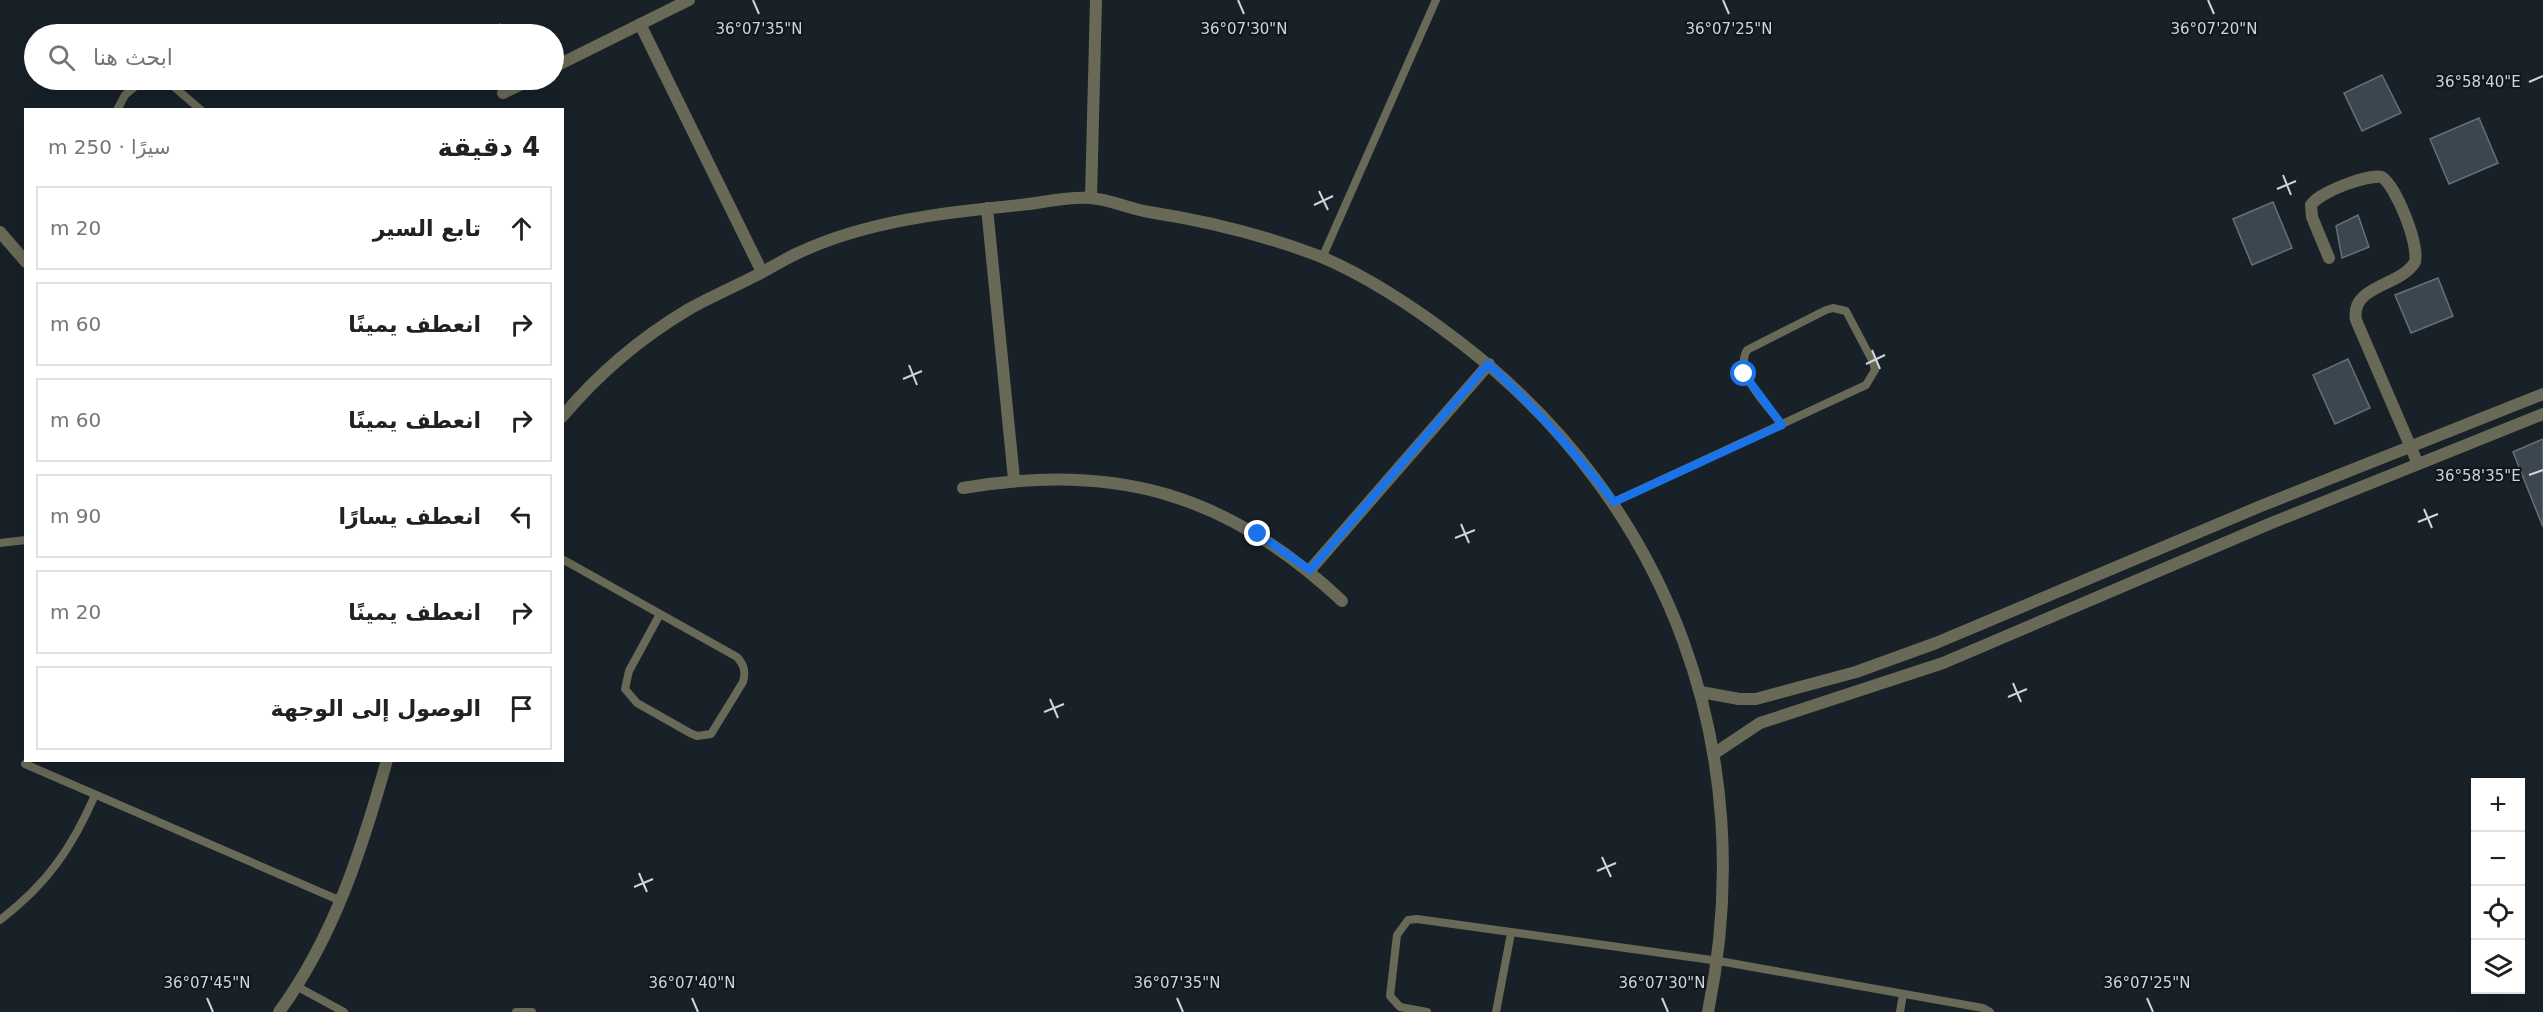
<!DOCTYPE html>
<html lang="ar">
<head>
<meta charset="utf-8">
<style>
	body { margin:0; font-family:"DejaVu Sans","Noto Naskh Arabic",sans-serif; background:#f6f6f6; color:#202124; direction:rtl }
	.controls { position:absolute; right:18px; bottom:18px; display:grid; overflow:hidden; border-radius:0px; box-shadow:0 6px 24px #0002 }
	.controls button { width:54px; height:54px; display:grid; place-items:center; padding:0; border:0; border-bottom:2px solid #e0e0e0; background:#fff; color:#202124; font:30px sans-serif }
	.stop { position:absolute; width:18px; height:18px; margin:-14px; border:4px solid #1a73e8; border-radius:50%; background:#fff }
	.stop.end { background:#1a73e8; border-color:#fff; box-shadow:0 2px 6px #0008 }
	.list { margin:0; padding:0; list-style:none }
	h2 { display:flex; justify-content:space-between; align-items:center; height:78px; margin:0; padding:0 24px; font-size:26px }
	h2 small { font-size:20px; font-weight:400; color:#757577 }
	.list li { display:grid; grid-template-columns:39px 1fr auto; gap:18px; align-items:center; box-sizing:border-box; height:84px; margin:0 12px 12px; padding:0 12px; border:2px solid #e0e0e0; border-radius:0px }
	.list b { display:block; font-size:22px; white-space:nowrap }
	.list em { font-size:20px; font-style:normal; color:#757577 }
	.icon { flex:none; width:33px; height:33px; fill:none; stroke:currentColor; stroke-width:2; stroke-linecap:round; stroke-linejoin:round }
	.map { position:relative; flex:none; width:2543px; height:1012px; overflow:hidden; direction:ltr }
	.search { position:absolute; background:#fff; box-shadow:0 6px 24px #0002; left:24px; top:24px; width:540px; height:66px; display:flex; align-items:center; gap:15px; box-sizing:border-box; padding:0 21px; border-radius:33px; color:#757577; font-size:22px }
	.panel { position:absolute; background:#fff; box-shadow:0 6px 24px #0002; left:24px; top:108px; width:540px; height:654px; border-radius:0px; direction:rtl }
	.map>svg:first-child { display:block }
</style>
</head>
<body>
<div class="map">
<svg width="2543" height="1012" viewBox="0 0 2543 1012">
	<rect width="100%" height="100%" fill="#182128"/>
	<!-- building -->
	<path fill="#3c464e" stroke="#657079" stroke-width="1.5" d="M 500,24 L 505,34 L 481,34 Z
		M 2382,75 L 2401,113 L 2362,131 L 2344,93 Z
		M 2479,118 L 2498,163 L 2449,184 L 2430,139 Z
		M 2273,202 L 2292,248 L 2252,265 L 2233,219 Z
		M 2358,215 L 2369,247 L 2342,258 L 2336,226 Z
		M 2438,278 L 2453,316 L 2411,333 L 2395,295 Z
		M 2348,359 L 2370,408 L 2335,424 L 2313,375 Z
		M 2543,439 L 2543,527 L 2513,452 Z"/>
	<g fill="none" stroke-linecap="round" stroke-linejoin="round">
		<!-- lane -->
		<path stroke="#696957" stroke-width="8" d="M 166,80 L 201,110
			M 117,110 L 125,95 L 143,80
			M 1322,258 L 1436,0
			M 1614,502 L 1866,385 L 1875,370 L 1873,362 L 1846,311 L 1833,308 L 1826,310 L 1747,350 C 1733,374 1768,405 1782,425
			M 0,543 L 26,540
			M 562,559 L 737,657 C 744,665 746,671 743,682 L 711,734 L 697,736 L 690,733 L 637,703 L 625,689 L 629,671 L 660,614
			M 25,764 L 341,901
			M 0,920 C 47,884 72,848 95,795
			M 298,987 L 344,1012
			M 516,1012 L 532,1012
			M 1427,1012 L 1400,1007 L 1390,996 L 1397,935 L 1408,920 L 1417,919 L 1719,961 L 1983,1008 L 1990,1012
			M 1496,1012 L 1511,933
			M 1900,1012 L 1903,994"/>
		<!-- street -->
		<path stroke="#696957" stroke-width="12" d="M 640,24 L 762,272
			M 554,67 L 689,0
			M 503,93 L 530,80
			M 1091,198 L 1096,0
			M 987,208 L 1014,479
			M 0,232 L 26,262
			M 2329,258 L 2312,217 L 2311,205 C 2319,192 2368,174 2382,177 C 2397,188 2419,244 2415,262 C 2400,287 2350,285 2356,320 L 2418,464
			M 562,417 C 597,375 642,337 689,309 C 712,296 736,286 759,274 C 772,267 785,259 798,253 C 866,221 946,212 1020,205 C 1042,203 1068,196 1090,198 C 1109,199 1130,209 1149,212 C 1207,221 1264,235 1319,256 C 1370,277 1418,310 1461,343 C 1671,505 1761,752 1708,1012
			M 963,488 C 1116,462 1228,494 1342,601
			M 1310,570 L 1489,364
			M 1701,692 L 1739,699 L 1756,699 L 1856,672 L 1936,643 L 2261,506 L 2543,394
			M 1715,753 L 1760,723 L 1943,663 L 2269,524 L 2543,414
			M 279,1012 C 334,937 362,849 387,760"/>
	</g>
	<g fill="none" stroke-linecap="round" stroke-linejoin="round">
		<!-- route -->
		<path stroke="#1a73e8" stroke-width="8" d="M 1258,534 L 1310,570 L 1488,364 C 1535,407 1575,452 1614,502 L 1782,425 L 1744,374"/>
	</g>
	<!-- ticks -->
	<path fill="none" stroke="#cfd5da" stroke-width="2" d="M 753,0 L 759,14M 1238,0 L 1244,14M 1723,0 L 1729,14M 2208,0 L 2214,14M 2529,82 L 2543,76M 2283,175 L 2291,195M 2277,189 L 2296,181M 1319,191 L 1328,210M 1314,205 L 1333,196M 1872,350 L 1880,369M 1866,364 L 1885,355M 909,365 L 917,385M 903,379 L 922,371M 2529,475 L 2543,470M 2424,509 L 2432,528M 2418,522 L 2438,514M 1461,524 L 1469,543M 1455,538 L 1475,530M 2013,683 L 2021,702M 2008,697 L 2027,689M 1050,699 L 1058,718M 1044,712 L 1064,704M 1602,857 L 1611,877M 1597,871 L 1616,863M 639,873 L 647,892M 634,887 L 653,879M 207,998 L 213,1012M 692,998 L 698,1012M 1177,998 L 1183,1012M 1662,998 L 1668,1012M 2147,998 L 2153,1012"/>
	<g font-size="15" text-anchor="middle" fill="#cfd5da" stroke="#0f181e" stroke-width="4.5" stroke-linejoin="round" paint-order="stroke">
		<text x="759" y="34">36°07'35"N</text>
		<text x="1244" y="34">36°07'30"N</text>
		<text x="1729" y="34">36°07'25"N</text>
		<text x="2214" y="34">36°07'20"N</text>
		<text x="2478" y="87">36°58'40"E</text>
		<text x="2478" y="481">36°58'35"E</text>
		<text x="207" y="988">36°07'45"N</text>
		<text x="692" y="988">36°07'40"N</text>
		<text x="1177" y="988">36°07'35"N</text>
		<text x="1662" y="988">36°07'30"N</text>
		<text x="2147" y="988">36°07'25"N</text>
	</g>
</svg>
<div class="controls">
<button>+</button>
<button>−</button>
<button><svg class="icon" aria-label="locate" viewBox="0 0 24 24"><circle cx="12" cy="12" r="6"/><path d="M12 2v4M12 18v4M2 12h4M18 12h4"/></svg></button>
<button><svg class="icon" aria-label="layers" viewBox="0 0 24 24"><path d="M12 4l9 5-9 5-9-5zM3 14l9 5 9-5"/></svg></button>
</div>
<div class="stop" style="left:1744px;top:374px"></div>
<div class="stop end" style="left:1258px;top:534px"></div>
<div class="search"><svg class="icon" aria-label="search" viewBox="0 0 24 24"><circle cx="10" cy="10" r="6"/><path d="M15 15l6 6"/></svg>ابحث هنا</div>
<section class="panel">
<h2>4 دقيقة<small>سيرًا · 250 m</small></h2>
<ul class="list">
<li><svg class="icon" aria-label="ahead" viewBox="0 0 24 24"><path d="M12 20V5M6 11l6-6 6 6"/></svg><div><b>تابع السير</b></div><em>20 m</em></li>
<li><svg class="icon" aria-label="right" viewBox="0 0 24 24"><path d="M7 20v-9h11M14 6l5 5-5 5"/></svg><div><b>انعطف يمينًا</b></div><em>60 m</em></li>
<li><svg class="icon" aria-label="right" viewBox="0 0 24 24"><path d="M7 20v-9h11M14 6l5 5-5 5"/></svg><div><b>انعطف يمينًا</b></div><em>60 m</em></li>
<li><svg class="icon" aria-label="left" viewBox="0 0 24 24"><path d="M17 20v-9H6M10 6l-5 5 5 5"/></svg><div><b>انعطف يسارًا</b></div><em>90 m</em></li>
<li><svg class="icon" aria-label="right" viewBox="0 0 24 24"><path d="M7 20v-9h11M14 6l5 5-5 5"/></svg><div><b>انعطف يمينًا</b></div><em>20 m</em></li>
<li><svg class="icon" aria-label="arrive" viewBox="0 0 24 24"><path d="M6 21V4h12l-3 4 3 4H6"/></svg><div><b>الوصول إلى الوجهة</b></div></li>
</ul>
</section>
</div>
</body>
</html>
